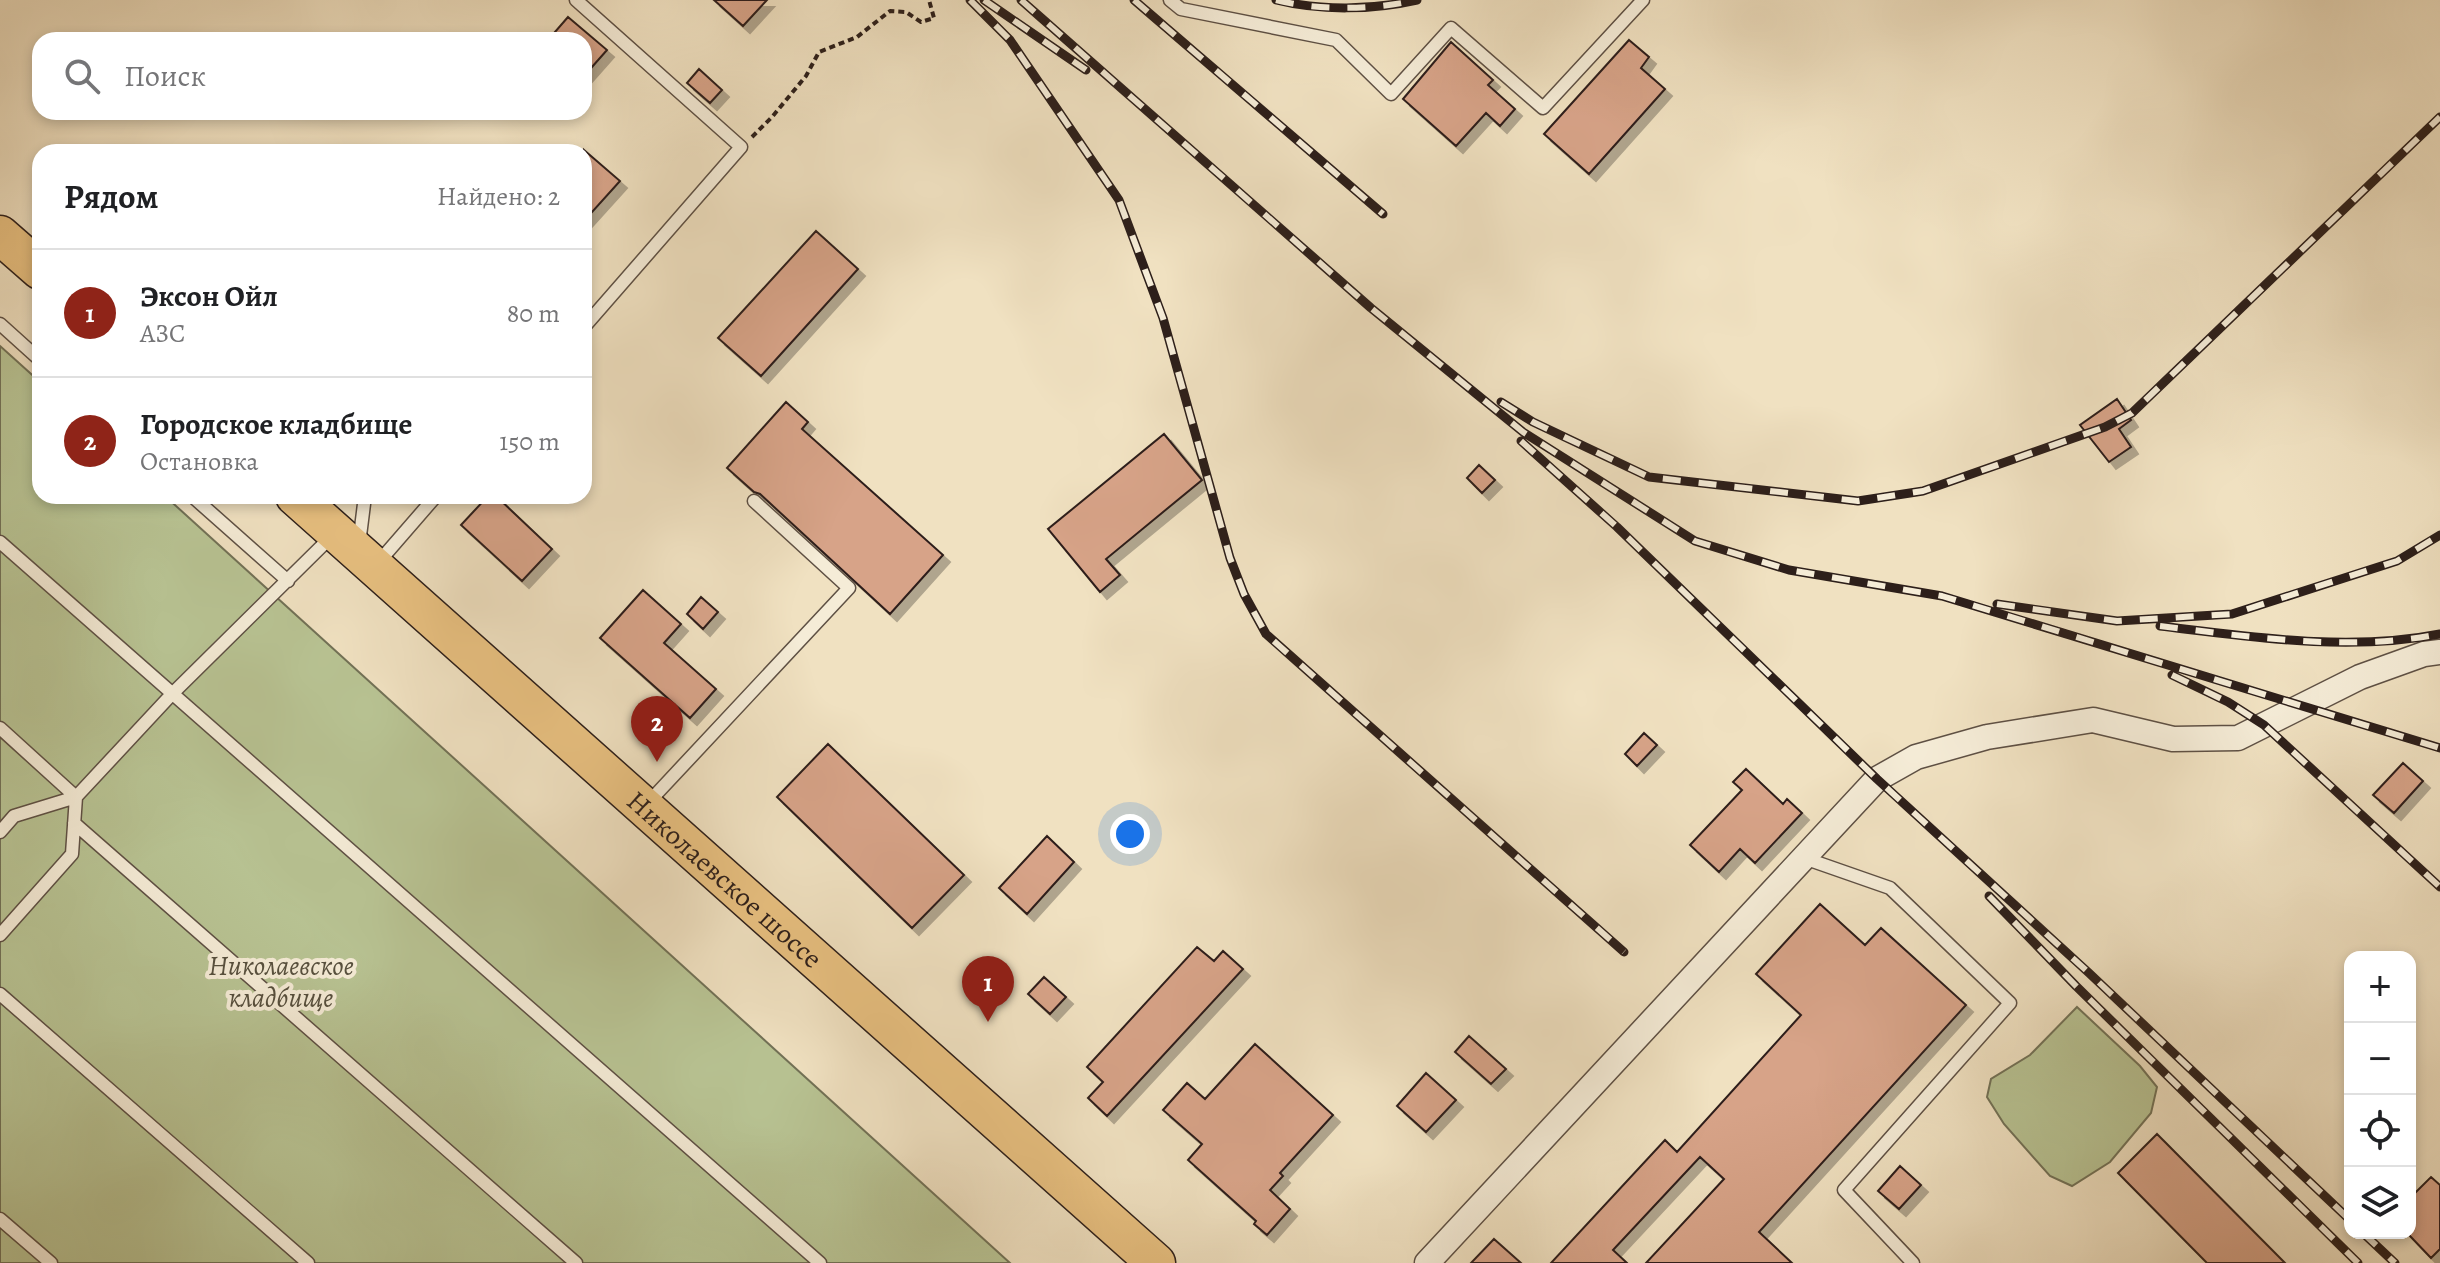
<!DOCTYPE html>
<html lang="ru">
<head>
<meta charset="utf-8">
<style>
	body { margin:0; font-family:Alegreya,serif; background:#f2f2f2; color:#202124 }
	.controls { position:absolute; right:24px; bottom:24px; display:grid; overflow:hidden; border-radius:16px; box-shadow:0 4px 12px #0003 }
	.controls button { width:72px; height:72px; display:grid; place-items:center; padding:0; border:0; border-bottom:2px solid #e0e0e0; background:#fff; color:#202124; font:40px sans-serif }
	.you { position:absolute; left:1130px; top:834px; width:28px; height:28px; margin:-20px; border:6px solid #fff; border-radius:50%; background:#1a73e8; box-shadow:0 0 0 12px #1a73e833 }
	.badge { display:grid; place-items:center; width:52px; height:52px; border-radius:50%; background:#8f2418; color:#fff; font-size:26px; font-weight:700 }
	.pin { position:absolute; translate:-50% -66px; filter:drop-shadow(0 2px 4px #0008) }
	.pin::after { content:''; position:absolute; top:42px; width:28px; height:24px; background:inherit; clip-path:polygon(0 0,100% 0,50% 100%) }
	.list { margin:0; padding:0; list-style:none }
	h2 { display:flex; justify-content:space-between; align-items:center; height:104px; margin:0; padding:0 32px; font-size:34px }
	h2 small { font-size:26px; font-weight:400; color:#757577 }
	.list li { display:grid; grid-template-columns:52px 1fr auto; gap:24px; align-items:center; box-sizing:border-box; height:128px; padding:0 32px; border-top:2px solid #e0e0e0 }
	.list b { display:block; font-size:30px; white-space:nowrap }
	.list p { margin:0; font-size:26px; white-space:nowrap; color:#757577 }
	.list em { font-size:26px; font-style:normal; color:#757577 }
	.icon { flex:none; width:44px; height:44px; fill:none; stroke:currentColor; stroke-width:2; stroke-linecap:round; stroke-linejoin:round }
	.map { position:relative; flex:none; width:2440px; height:1263px; overflow:hidden }
	.search { position:absolute; background:#fff; box-shadow:0 4px 12px #0003; left:32px; top:32px; width:560px; height:88px; display:flex; align-items:center; gap:20px; box-sizing:border-box; padding:0 28px; border-radius:24px; color:#757577; font-size:30px }
	.panel { position:absolute; background:#fff; box-shadow:0 4px 12px #0003; left:32px; top:144px; width:560px; height:360px; border-radius:24px }
	.map>svg:first-child { display:block }
</style>
</head>
<body>
<div class="map">
<svg width="2440" height="1263" viewBox="0 0 2440 1263">
	<defs>
		<filter id="shadow"><feDropShadow dx="7" dy="7" stdDeviation="0" flood-color="#0004"/></filter>
	</defs>
	<rect width="100%" height="100%" fill="#f0e1c1"/>
	<filter id="stains"><feTurbulence type="fractalNoise" baseFrequency=".0025" numOctaves="4"/><feColorMatrix values="0 0 0 0 .2 0 0 0 0 .09 0 0 0 0 .02 0 0 0 .5 -.17"/></filter>
	<radialGradient id="worn" r=".72"><stop offset=".6" stop-color="#630" stop-opacity="0"/><stop offset="1" stop-color="#630" stop-opacity=".3"/></radialGradient>
	<!-- green -->
	<path fill="#b8c393" stroke="#727156" stroke-width="2" d="M 0,346 L 40,382 L 40,496 L 165,496 L 1010,1263 L 0,1263 Z
		M 2077,1007 L 2140,1066 L 2157,1087 L 2151,1113 L 2110,1162 L 2072,1186 L 2050,1176 L 2004,1124 L 1987,1097 L 1991,1079 L 2030,1055 Z"/>
	<!-- building -->
	<path fill="#d7a388" stroke="#2d1f1a" stroke-width="2" filter="url(#shadow)" d="M 714,0 L 767,0 L 743,26 Z
		M 568,17 L 607,50 L 584,76 L 584,40 L 548,40 Z
		M 1629,40 L 1649,57 L 1641,68 L 1665,89 L 1589,174 L 1544,134 Z
		M 1451,42 L 1493,80 L 1488,85 L 1515,109 L 1500,126 L 1486,113 L 1456,146 L 1403,99 Z
		M 699,69 L 722,90 L 710,103 L 687,83 Z
		M 584,150 L 620,181 L 584,221 Z
		M 816,231 L 858,269 L 761,376 L 718,338 Z
		M 2117,399 L 2131,420 L 2119,429 L 2131,447 L 2109,462 L 2080,425 Z
		M 786,402 L 808,422 L 802,429 L 943,555 L 890,614 L 760,494 L 754,492 L 727,468 Z
		M 1164,434 L 1202,480 L 1106,559 L 1120,575 L 1100,592 L 1048,529 Z
		M 1479,465 L 1495,480 L 1482,493 L 1467,478 Z
		M 488,496 L 496,496 L 552,549 L 522,581 L 461,525 Z
		M 643,590 L 681,624 L 664,643 L 716,689 L 690,718 L 600,638 Z
		M 701,597 L 718,612 L 703,629 L 687,614 Z
		M 1644,733 L 1657,745 L 1637,766 L 1625,754 Z
		M 828,744 L 964,875 L 912,928 L 777,797 Z
		M 2403,763 L 2423,781 L 2394,813 L 2373,795 Z
		M 1746,769 L 1783,804 L 1787,799 L 1802,813 L 1755,863 L 1740,849 L 1719,872 L 1690,845 L 1742,790 L 1733,782 Z
		M 1047,836 L 1074,862 L 1027,914 L 999,888 Z
		M 1820,904 L 1865,945 L 1881,928 L 1966,1005 L 1759,1232 L 1792,1263 L 1646,1263 L 1724,1179 L 1700,1157 L 1613,1250 L 1627,1263 L 1551,1263 L 1665,1140 L 1677,1152 L 1801,1015 L 1756,974 Z
		M 1197,947 L 1214,961 L 1223,951 L 1243,969 L 1107,1116 L 1088,1098 L 1103,1082 L 1087,1067 Z
		M 1044,977 L 1066,997 L 1050,1014 L 1028,994 Z
		M 1469,1036 L 1506,1069 L 1491,1084 L 1455,1052 Z
		M 1255,1044 L 1333,1115 L 1280,1173 L 1283,1176 L 1270,1190 L 1290,1209 L 1267,1235 L 1254,1224 L 1256,1221 L 1188,1160 L 1202,1144 L 1163,1110 L 1187,1083 L 1205,1099 Z
		M 1426,1073 L 1456,1100 L 1426,1132 L 1397,1106 Z
		M 2157,1134 L 2285,1263 L 2207,1263 L 2118,1173 Z
		M 1900,1166 L 1921,1185 L 1899,1209 L 1878,1191 Z
		M 2431,1177 L 2440,1185 L 2440,1249 L 2431,1258 L 2410,1236 L 2410,1198 Z
		M 1494,1239 L 1521,1263 L 1471,1263 Z"/>
	<g fill="none" stroke-linecap="round" stroke-linejoin="round">
		<defs>
			<path id="lane" d="M 576,0 L 741,147 L 584,327
				M 1170,0 L 1181,9 L 1336,40 L 1391,94 L 1451,28 L 1543,108 L 1643,0
				M 0,324 L 40,360
				M 192,496 L 288,581
				M 0,542 L 820,1263
				M 359,544 L 365,496
				M 377,564 L 436,496
				M 0,728 L 76,797
				M 647,804 L 849,588 L 754,501
				M 74,823 L 576,1263
				M 0,832 L 14,816 L 76,797 L 171,695 L 334,534
				M 1804,858 L 1890,888 L 2010,1003 L 1844,1190 L 1913,1263
				M 0,935 L 72,854 L 76,797
				M 0,994 L 308,1263
				M 0,1219 L 51,1263"/>
			<path id="street" d="M 1427,1263 L 1877,779 L 1916,757 L 1987,737 L 2093,720 L 2173,739 L 2238,738 L 2360,677 L 2424,654 L 2440,652"/>
			<g id="primary">
				<path d="M 0,235 L 40,270"/>
				<path id="s1" d="M 295,496 L 1156,1263"/>
			</g>
		</defs>
		<!-- lane casing -->
		<use href="#lane" stroke="#5e5044" stroke-width="15"/>
		<!-- street casing -->
		<use href="#street" stroke="#5e5044" stroke-width="27"/>
		<!-- primary casing -->
		<use href="#primary" stroke="#2d1f1a" stroke-width="41"/>
		<!-- path -->
		<path stroke="#2d1f1a" stroke-width="4" stroke-dasharray="6 4" stroke-linecap="butt" d="M 752,137 L 772,117 L 806,76 L 819,52 L 857,37 L 890,11 L 906,12 L 921,22 L 934,18 L 929,0"/>
		<!-- lane -->
		<use href="#lane" stroke="#f5ecd7" stroke-width="12"/>
		<!-- street -->
		<use href="#street" stroke="#f5ecd7" stroke-width="24"/>
		<!-- primary -->
		<use href="#primary" stroke="#e8c080" stroke-width="38"/>
		<defs>
			<path id="rail" d="M 970,0 L 1010,40 L 1119,200 L 1163,318 L 1230,558 L 1244,594 L 1266,634 L 1624,952
				M 984,0 L 1086,70
				M 1021,0 L 1371,308 L 1523,432 L 1695,541 L 1789,570 L 1942,596 L 2440,748
				M 1134,0 L 1383,214
				M 1276,0 C 1320,11 1373,10 1417,0
				M 1501,402 L 1533,422 L 1649,477 L 1858,501 L 1923,491 L 2105,427 L 2132,413 L 2440,117
				M 1521,441 L 1617,527 L 1877,779 L 2089,973 L 2350,1220
				M 1997,604 L 2117,621 L 2232,614 L 2397,561 L 2440,535
				M 2160,626 C 2252,637 2349,652 2440,634
				M 2172,675 L 2228,702 L 2264,725 L 2440,887
				M 1989,896 L 2076,986 L 2358,1263
				M 2363,1233 L 2395,1263"/>
		</defs>
		<!-- rail casing -->
		<use href="#rail" stroke="#2d1f1a" stroke-width="9"/>
		<!-- rail -->
		<use href="#rail" stroke="#f5ecd7" stroke-width="6" stroke-dasharray="18" stroke-linecap="butt"/>
	</g>
	<g text-anchor="middle" stroke-width="8" stroke-linejoin="round" paint-order="stroke">
		<!-- street labels -->
		<g font-size="28" fill="#2d1f1a" stroke="#f5ecd7">
			<text dy="10" stroke="none"><textPath href="#s1" startOffset="576">Николаевское шоссе</textPath></text>
		</g>
		<!-- park labels -->
		<g font-size="28" font-style="italic" fill="#57503e" stroke="#f5ecd7">
			<text x="281" y="975">Николаевское<tspan x="281" dy="32">кладбище</tspan></text>
		</g>
	</g>
	<rect width="100%" height="100%" filter="url(#stains)"/>
	<rect width="100%" height="100%" fill="url(#worn)"/>
</svg>
<div class="controls">
<button>+</button>
<button>−</button>
<button><svg class="icon" aria-label="locate" viewBox="0 0 24 24"><circle cx="12" cy="12" r="6"/><path d="M12 2v4M12 18v4M2 12h4M18 12h4"/></svg></button>
<button><svg class="icon" aria-label="layers" viewBox="0 0 24 24"><path d="M12 4l9 5-9 5-9-5zM3 14l9 5 9-5"/></svg></button>
</div>
<div class="you"></div>
<div class="pin badge" style="left:988px;top:1022px">1</div>
<div class="pin badge" style="left:657px;top:762px">2</div>
<div class="search"><svg class="icon" aria-label="search" viewBox="0 0 24 24"><circle cx="10" cy="10" r="6"/><path d="M15 15l6 6"/></svg>Поиск</div>
<section class="panel">
<h2>Рядом<small>Найдено: 2</small></h2>
<ul class="list">
<li><span class="badge">1</span><div><b>Эксон Ойл</b><p>АЗС</p></div><em>80 m</em></li>
<li><span class="badge">2</span><div><b>Городское кладбище</b><p>Остановка</p></div><em>150 m</em></li>
</ul>
</section>
</div>
</body>
</html>
